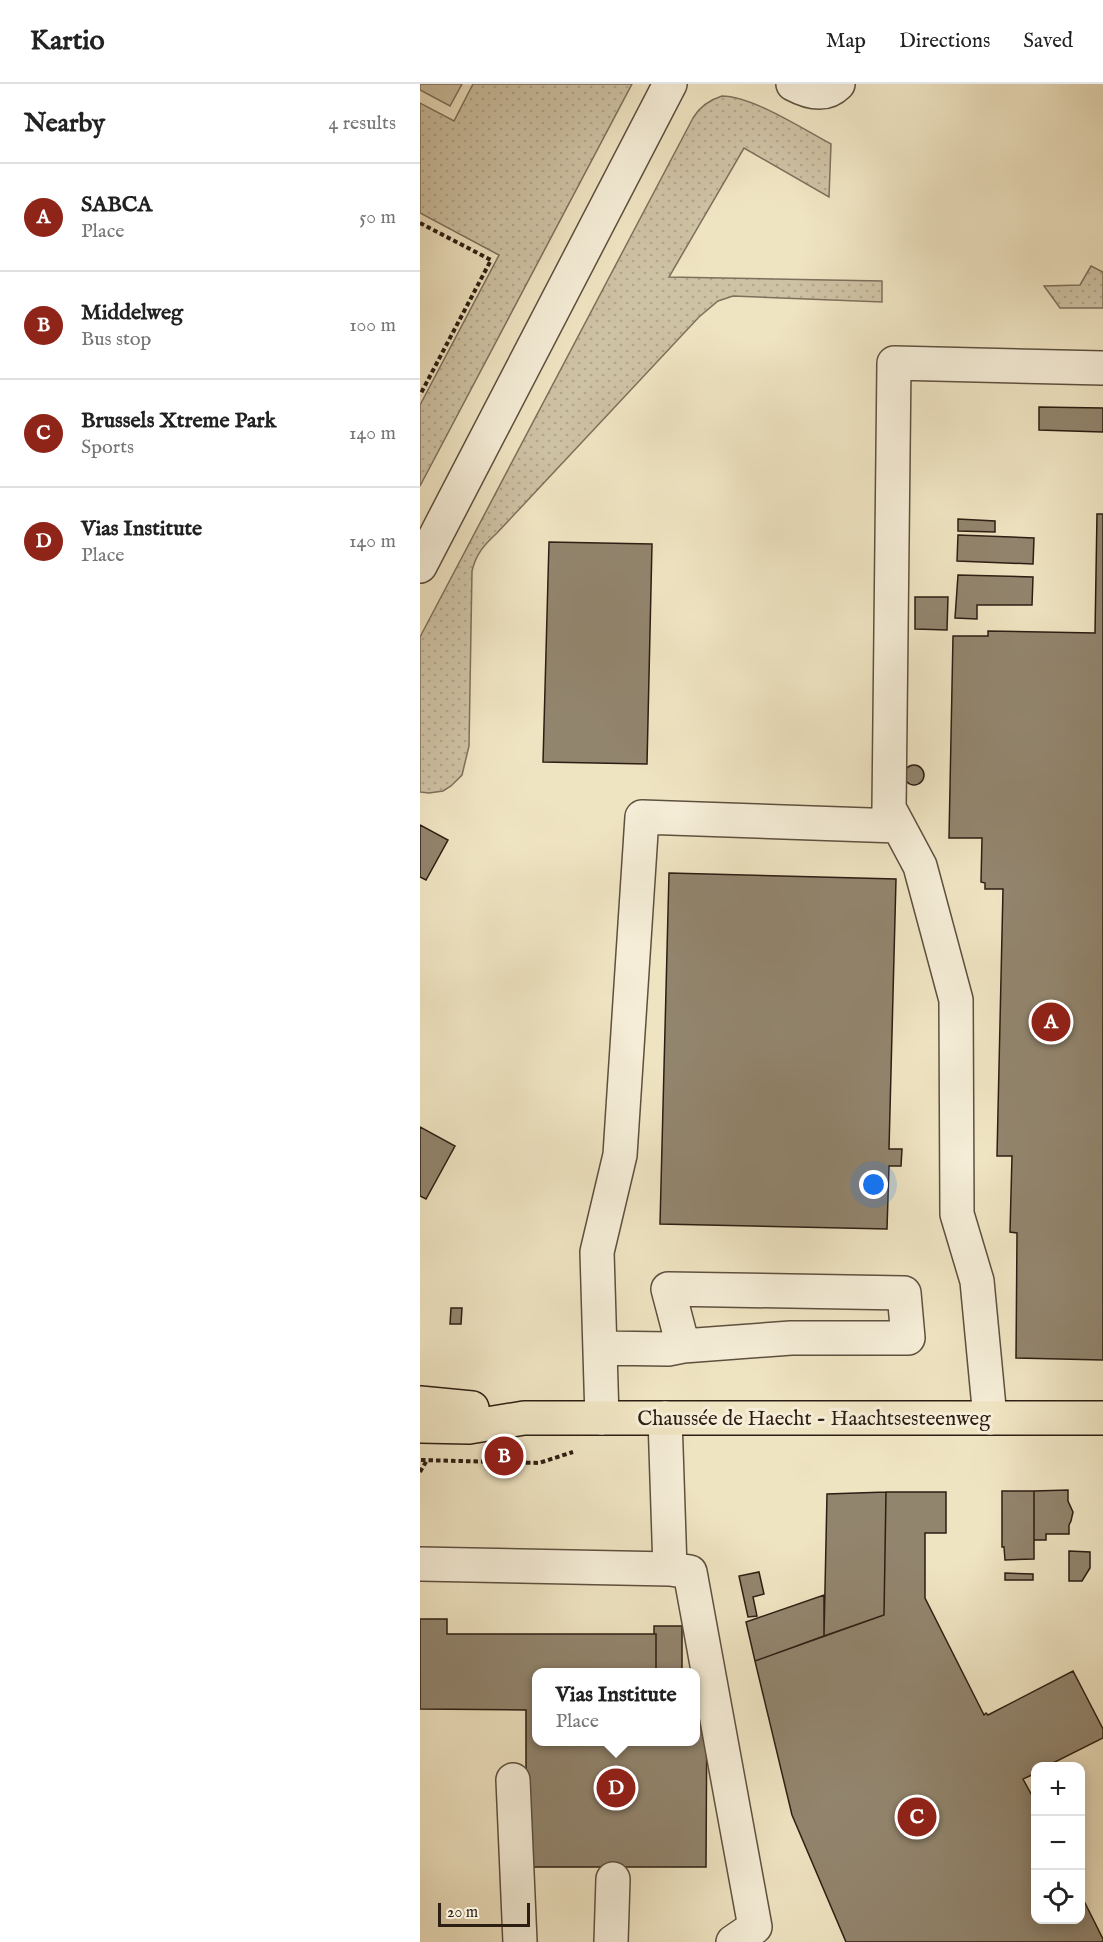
<!DOCTYPE html>
<html lang="en">
<head>
<meta charset="utf-8">
<style>
	body { margin:0; font-family:"IM FELL English",serif; background:#f2f2f2; color:#222 }
	.controls { position:absolute; right:18px; bottom:18px; display:grid; overflow:hidden; border-radius:12px; box-shadow:0 3px 15px #0003 }
	.controls button { width:54px; height:54px; display:grid; place-items:center; padding:0; border:0; border-bottom:2px solid #e0e0e0; background:#fff; color:#222; font:30px sans-serif }
	.scale { position:absolute; left:18px; bottom:15px; width:92px; box-sizing:border-box; padding-left:6px; border:3px solid #2d1e13; border-top:0; font-size:16px; line-height:21px; white-space:nowrap; color:#2d1e13; -webkit-text-stroke:4px #f5edd7; paint-order:stroke }
	.you { position:absolute; left:454px; top:1101px; width:21px; height:21px; margin:-15px; border:4px solid #fff; border-radius:50%; background:#1a73e8; box-shadow:0 0 0 9px #1a73e833 }
	.badge { display:grid; place-items:center; width:39px; height:39px; border-radius:50%; background:#8f2418; color:#fff; font-size:20px; font-weight:700 }
	.pin { position:absolute; translate:-50% -50%; border:3px solid #fff; box-shadow:0 2px 6px #0006 }
	.popup { position:absolute; left:112px; top:1584px; width:168px; height:78px; box-sizing:border-box; display:grid; place-content:center; border-radius:12px; background:#fff; filter:drop-shadow(0 2px 4px #0005); font-size:20px; white-space:nowrap; color:#767676 }
	.popup b { font-size:22px; color:#222 }
	.popup::after { content:''; position:absolute; left:50%; top:100%; margin-left:-12px; border:12px solid transparent; border-top-color:#fff }
	.list { margin:0; padding:0; list-style:none }
	h2 { display:flex; justify-content:space-between; align-items:center; height:78px; margin:0; padding:0 24px; font-size:26px }
	h2 small { font-size:20px; font-weight:400; color:#767676 }
	.list li { display:grid; grid-template-columns:39px 1fr auto; gap:18px; align-items:center; box-sizing:border-box; height:108px; padding:0 24px; border-top:2px solid #e0e0e0 }
	.list b { display:block; font-size:22px; white-space:nowrap }
	.list p { margin:0; font-size:20px; white-space:nowrap; color:#767676 }
	.list em { font-size:20px; font-style:normal; color:#767676 }
	.icon { flex:none; width:33px; height:33px; fill:none; stroke:currentColor; stroke-width:2; stroke-linecap:round; stroke-linejoin:round }
	.map { position:relative; flex:none; width:683px; height:1858px; overflow:hidden }
	header { display:flex; align-items:center; gap:36px; box-sizing:border-box; height:84px; padding:0 30px; background:#fff; border-bottom:2px solid #e0e0e0 }
	header strong { font-size:28px }
	nav { display:flex; gap:33px; margin-inline-start:auto; font-size:21px }
	main { display:flex }
	aside { flex:1; background:#fff }
	.map>svg:first-child { display:block }
</style>
</head>
<body>
<header>
<strong>Kartio</strong>
<nav><a>Map</a><a>Directions</a><a>Saved</a></nav>
</header>
<main>
<aside>
<h2>Nearby<small>4 results</small></h2>
<ul class="list">
<li><span class="badge">A</span><div><b>SABCA</b><p>Place</p></div><em>50 m</em></li>
<li><span class="badge">B</span><div><b>Middelweg</b><p>Bus stop</p></div><em>100 m</em></li>
<li><span class="badge">C</span><div><b>Brussels Xtreme Park</b><p>Sports</p></div><em>140 m</em></li>
<li><span class="badge">D</span><div><b>Vias Institute</b><p>Place</p></div><em>140 m</em></li>
</ul>
</aside>
<div class="map">
<svg width="683" height="1858" viewBox="0 0 683 1858">
	<defs>
		<pattern id="grass-dots" width="8" height="8" patternUnits="userSpaceOnUse" patternTransform="scale(1.5)"><rect width="8" height="8" fill="#cec2a4"/><path d="M2 2h.1M6 6h.1" fill="none" stroke="#b1a68c" stroke-width="1.8" stroke-linecap="round"/></pattern>
	</defs>
	<rect width="100%" height="100%" fill="#efe4c2"/>
	<filter id="stains"><feTurbulence type="fractalNoise" baseFrequency=".00333" numOctaves="4"/><feColorMatrix values="0 0 0 0 .2 0 0 0 0 .09 0 0 0 0 .02 0 0 0 .5 -.17"/></filter>
	<radialGradient id="worn" r=".72"><stop offset=".6" stop-color="#630" stop-opacity="0"/><stop offset="1" stop-color="#630" stop-opacity=".3"/></radialGradient>
	<!-- grass -->
	<path fill="url(#grass-dots)" stroke="#7e705c" stroke-width="1.5" d="M 53,0 L 212,0 L 0,402 L 0,321 L 79,171 L 0,129 L 0,19 L 34,37 Z
		M 302,12 C 332,12 383,45 411,60 L 409,113 L 324,64 L 249,193 L 462,197 L 462,218 L 313,212 L 298,217 L 279,233 L 77,449 C 64,461 56,470 52,487 L 49,662 L 42,691 L 31,702 L 23,707 L 9,709 L 0,708 L 0,553 L 273,34 C 280,22 289,16 302,12 Z
		M 671,182 L 683,188 L 683,224 L 640,224 L 624,202 L 660,201 Z"/>
	<!-- garden -->
	<path fill="#cec2a4" stroke="#7e705c" stroke-width="1.5" d="M 0,0 L 42,0 L 30,22 L 0,6 Z"/>
	<!-- building -->
	<path fill="#92856e" stroke="#2d1e13" stroke-width="1.5" d="M 619,323 L 683,324 L 683,348 L 619,346 Z
		M 677,430 L 683,430 L 683,1276 L 596,1274 L 597,1149 L 590,1148 L 592,1072 L 577,1072 L 583,805 L 565,805 L 565,799 L 561,798 L 562,754 L 529,754 L 533,552 L 568,552 L 568,547 L 675,549 Z
		M 538,435 L 575,437 L 575,448 L 538,447 Z
		M 538,451 L 614,454 L 613,480 L 537,477 Z
		M 129,458 L 232,460 L 227,680 L 123,678 Z
		M 538,491 L 613,493 L 612,521 L 557,521 L 557,535 L 535,534 Z
		M 495,513 L 528,513 L 527,546 L 495,545 Z
		M484 691a10 10 0 1 1 20 0a10 10 0 1 1-20 0Z
		M 0,741 L 28,756 L 6,796 L 0,793 Z
		M 249,789 L 476,795 L 469,1065 L 482,1065 L 481,1082 L 469,1082 L 467,1145 L 240,1140 Z
		M 0,1043 L 35,1062 L 6,1115 L 0,1112 Z
		M 31,1224 L 42,1224 L 41,1240 L 30,1240 Z
		M 648,1406 L 648,1417 L 653,1428 L 651,1437 L 649,1441 L 649,1450 L 626,1450 L 626,1456 L 614,1456 L 614,1407 Z
		M 582,1407 L 614,1407 L 614,1475 L 585,1476 L 584,1463 L 582,1463 Z
		M 466,1408 L 526,1408 L 526,1449 L 505,1449 L 505,1514 L 564,1631 L 566,1629 L 568,1631 L 653,1587 L 683,1645 L 683,1654 L 627,1682 L 616,1682 L 616,1689 L 603,1695 L 616,1719 L 616,1836 L 660,1836 L 660,1809 L 683,1855 L 683,1858 L 426,1858 L 372,1731 L 335,1577 L 464,1531 Z
		M 466,1408 L 464,1531 L 404,1552 L 407,1410 Z
		M 649,1467 L 670,1468 L 670,1484 L 662,1497 L 649,1497 Z
		M 339,1488 L 344,1510 L 333,1513 L 337,1532 L 328,1533 L 319,1492 Z
		M 585,1489 L 613,1490 L 613,1496 L 585,1496 Z
		M 404,1511 L 404,1552 L 335,1577 L 326,1538 Z
		M 0,1535 L 27,1535 L 27,1550 L 236,1550 L 236,1588 L 116,1588 L 116,1658 L 276,1658 L 276,1609 L 287,1609 L 286,1783 L 106,1783 L 106,1626 L 0,1625 Z
		M 234,1542 L 262,1542 L 262,1588 L 236,1588 L 236,1550 L 234,1550 Z"/>
	<g fill="none" stroke-linecap="round" stroke-linejoin="round">
		<defs>
			<path id="minor" d="M 373,0 C 388,8 405,13 418,0
				M 0,482 L 250,0
				M 180,1264 L 248,1265 L 263,1262 L 371,1254 L 488,1254 L 484,1209 L 248,1205 L 263,1262
				M 182,1334 L 177,1168 L 200,1071 L 222,733 L 478,742
				M 245,1334 L 250,1485
				M 570,1334 L 557,1197 L 537,1130 L 536,916 L 500,782 L 469,724 L 474,279 L 683,284
				M 0,1480 L 250,1485 L 270,1488 L 335,1843 L 313,1858
				M 93,1696 L 100,1858
				M 191,1858 L 193,1795"/>
			<path id="major" d="M 0,1319 L 52,1324
				M 0,1342 L 49,1343 L 104,1334 L 683,1334"/>
		</defs>
		<!-- minor casing -->
		<use href="#minor" stroke="#5e503f" stroke-width="36"/>
		<!-- major casing -->
		<use href="#major" stroke="#2d1e13" stroke-width="36"/>
		<!-- path -->
		<path stroke="#2d1e13" stroke-width="4" stroke-dasharray="4.5 3" stroke-linecap="butt" d="M 0,139 L 71,176 L 0,311
			M 1,1376 L 119,1379 L 153,1368
			M 0,1388 L 7,1376"/>
		<!-- minor -->
		<use href="#minor" stroke="#f5edd7" stroke-width="33"/>
		<!-- major -->
		<use href="#major" stroke="#efe4c2" stroke-width="33"/>
	</g>
	<g text-anchor="middle" stroke-width="6" stroke-linejoin="round" paint-order="stroke">
		<!-- street labels -->
		<g font-size="21" fill="#2d1e13" stroke="#f5edd7">
			<text x="394" y="1341">Chaussée de Haecht - Haachtsesteenweg</text>
		</g>
	</g>
	<rect width="100%" height="100%" filter="url(#stains)"/>
	<rect width="100%" height="100%" fill="url(#worn)"/>
</svg>
<div class="controls">
<button>+</button>
<button>−</button>
<button><svg class="icon" aria-label="locate" viewBox="0 0 24 24"><circle cx="12" cy="12" r="6"/><path d="M12 2v4M12 18v4M2 12h4M18 12h4"/></svg></button>
</div>
<div class="scale">20 m</div>
<div class="you"></div>
<div class="pin badge" style="left:631px;top:938px">A</div>
<div class="pin badge" style="left:84px;top:1372px">B</div>
<div class="pin badge" style="left:497px;top:1733px">C</div>
<div class="pin badge" style="left:196px;top:1704px">D</div>
<div class="popup"><b>Vias Institute</b>Place</div>
</div>
</main>
</body>
</html>
